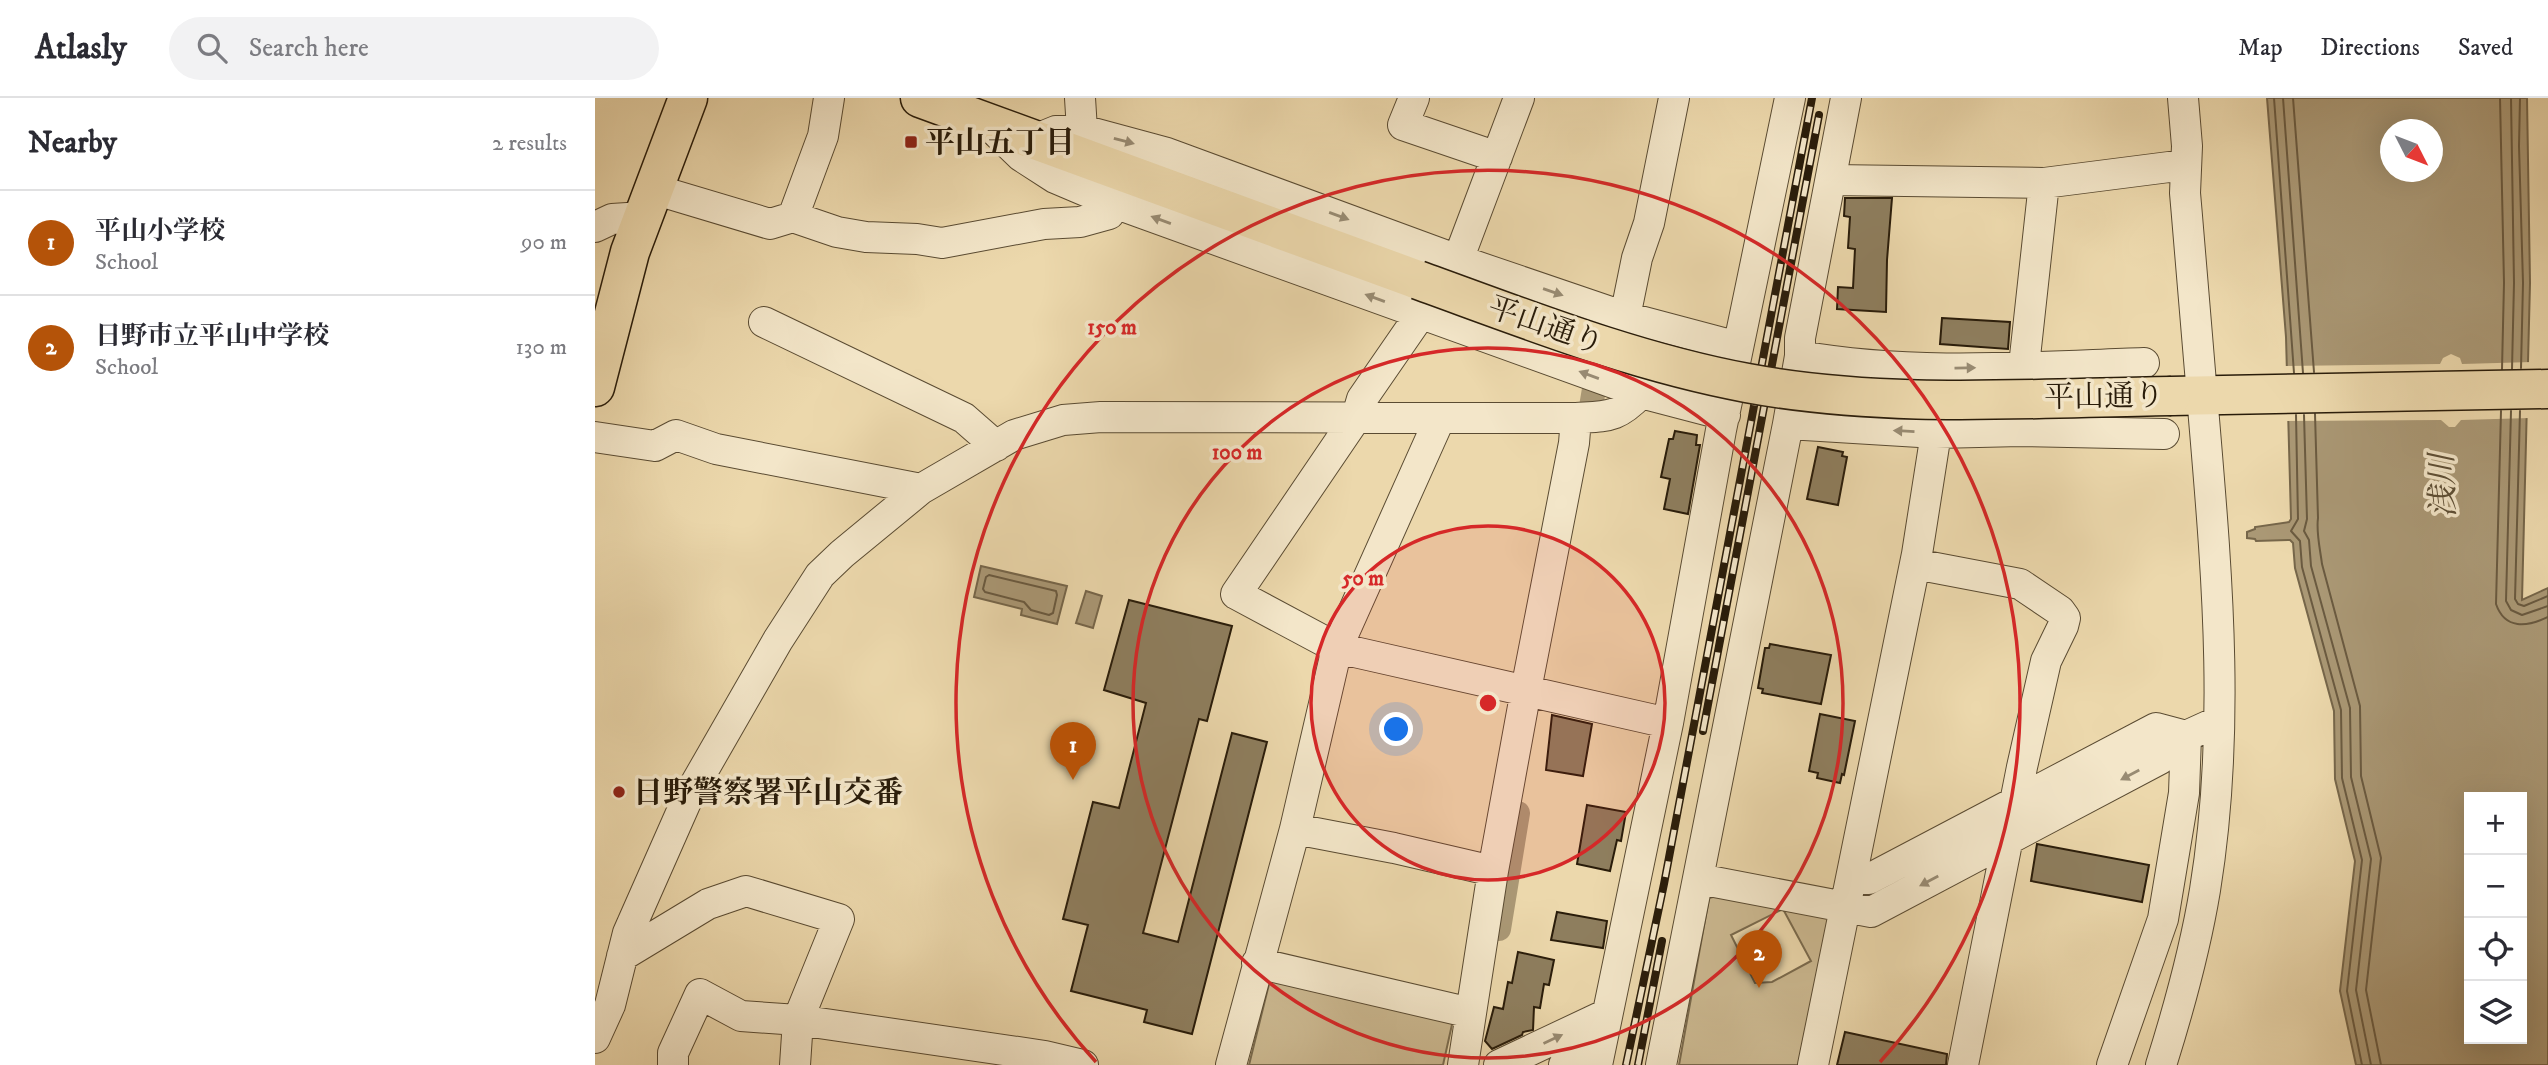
<!DOCTYPE html>
<html lang="en">
<head>
<meta charset="utf-8">
<style>
	body { margin:0; font-family:"IM FELL DW Pica","Noto Serif JP",serif; background:#f2f2f3; color:#2b2b33 }
	.controls { position:absolute; right:21px; bottom:21px; display:grid; overflow:hidden; border-radius:0px; box-shadow:0 7px 28px #0002 }
	.controls button { width:63px; height:63px; display:grid; place-items:center; padding:0; border:0; border-bottom:2px solid #e1e1e2; background:#fff; color:#2b2b33; font:35px sans-serif }
	.compass { position:absolute; left:1785px; top:21px; width:63px; height:63px; border-radius:50%; background:#fff; box-shadow:0 7px 28px #0002; rotate:132deg }
	.you { position:absolute; left:802px; top:632px; width:24px; height:24px; margin:-18px; border:5px solid #fff; border-radius:50%; background:#1a73e8; box-shadow:0 0 0 10px #1a73e833 }
	.badge { display:grid; place-items:center; width:46px; height:46px; border-radius:50%; background:#b45309; color:#fff; font-size:23px; font-weight:700 }
	.pin { position:absolute; translate:-50% -58px; filter:drop-shadow(0 2px 4px #0008) }
	.pin::after { content:''; position:absolute; top:37px; width:24px; height:21px; background:inherit; clip-path:polygon(0 0,100% 0,50% 100%) }
	.list { margin:0; padding:0; list-style:none }
	h2 { display:flex; justify-content:space-between; align-items:center; height:91px; margin:0; padding:0 28px; font-size:30px }
	h2 small { font-size:23px; font-weight:400; color:#7c7c81 }
	.list li { display:grid; grid-template-columns:46px 1fr auto; gap:21px; align-items:center; box-sizing:border-box; height:105px; padding:0 28px; border-top:2px solid #e1e1e2 }
	.list b { display:block; font-size:26px; white-space:nowrap }
	.list p { margin:0; font-size:23px; white-space:nowrap; color:#7c7c81 }
	.list em { font-size:23px; font-style:normal; color:#7c7c81 }
	.icon { flex:none; width:38px; height:38px; fill:none; stroke:currentColor; stroke-width:2; stroke-linecap:round; stroke-linejoin:round }
	.map { position:relative; flex:none; width:1953px; height:967px; overflow:hidden }
	header { display:flex; align-items:center; gap:42px; box-sizing:border-box; height:98px; padding:0 35px; background:#fff; border-bottom:2px solid #e1e1e2 }
	header strong { font-size:33px }
	nav { display:flex; gap:38px; margin-inline-start:auto; font-size:24px }
	.search { width:490px; height:63px; background:#f2f2f3; display:flex; align-items:center; gap:18px; box-sizing:border-box; padding:0 24px; border-radius:38px; color:#7c7c81; font-size:26px }
	main { display:flex }
	aside { flex:1; background:#fff }
	.map>svg:first-child { display:block }
</style>
</head>
<body>
<header>
<strong>Atlasly</strong>
<div class="search"><svg class="icon" aria-label="search" viewBox="0 0 24 24"><circle cx="10" cy="10" r="6"/><path d="M15 15l6 6"/></svg>Search here</div>
<nav><a>Map</a><a>Directions</a><a>Saved</a></nav>
</header>
<main>
<aside>
<h2>Nearby<small>2 results</small></h2>
<ul class="list">
<li><span class="badge">1</span><div><b>平山小学校</b><p>School</p></div><em>90 m</em></li>
<li><span class="badge">2</span><div><b>日野市立平山中学校</b><p>School</p></div><em>130 m</em></li>
</ul>
</aside>
<div class="map">
<svg width="1953" height="967" viewBox="0 0 1953 967">
	<rect width="100%" height="100%" fill="#ecd8ac"/>
	<filter id="stains"><feTurbulence type="fractalNoise" baseFrequency=".00286" numOctaves="4"/><feColorMatrix values="0 0 0 0 .2 0 0 0 0 .09 0 0 0 0 .02 0 0 0 .5 -.17"/></filter>
	<radialGradient id="worn" r=".72"><stop offset=".6" stop-color="#630" stop-opacity="0"/><stop offset="1" stop-color="#630" stop-opacity=".3"/></radialGradient>
	<!-- green -->
	<path fill="#cbb890" stroke="#7a6a4d" stroke-width="2" fill-rule="evenodd" d="M 1122,798 L 1232,819 L 1236,823 L 1209,967 L 1084,967 L 1114,800 ZM 1188,811 L 1216,863 L 1177,884 L 1160,885 L 1136,837 Z
		M 676,878 L 858,922 L 848,967 L 654,967 Z"/>
	<!-- water -->
	<path fill="#aa9875" stroke="#76664a" stroke-width="2" fill-rule="evenodd" d="M 1672,0 L 1932,0 L 1935,185 L 1927,502 L 1953,490 L 1953,967 L 1761,967 L 1745,893 L 1760,763 L 1740,681 L 1739,613 L 1700,470 L 1698,445 L 1695,442 L 1661,443 L 1660,441 L 1652,440 L 1652,434 L 1660,431 L 1660,429 L 1694,424 L 1696,421 L 1691,239 ZM 1796,32 L 1838,32 L 1838,74 L 1796,74 ZM 1874,699 L 1927,699 L 1927,941 L 1874,941 Z
		M 386,468 L 472,488 L 462,526 L 426,517 L 427,511 L 379,499 Z
		M 491,493 L 507,498 L 498,530 L 481,525 Z"/>
	<!-- pier -->
	<path fill="#ecd8ac" d="M 1856,256 L 1865,260 L 1867,266 L 1937,264 L 1935,320 L 1866,322 L 1860,329 L 1854,329 L 1846,322 L 1690,323 L 1689,268 L 1845,266 L 1848,260 Z"/>
	<g fill="none" stroke-linecap="round" stroke-linejoin="round">
		<!-- shore -->
		<path stroke="#6a5a40" stroke-width="2" d="M 1679,0 L 1699,275
			M 1688,0 L 1708,275
			M 1698,0 L 1719,274
			M 1905,0 L 1909,185 L 1907,271
			M 1916,0 L 1919,185 L 1917,271
			M 1925,0 L 1924,48 L 1928,185 L 1926,270
			M 1906,313 L 1901,506 C 1910,532 1932,529 1953,519
			M 1916,313 L 1911,503 L 1916,512 L 1927,517 L 1953,508
			M 1925,313 L 1920,501 L 1923,506 L 1929,508 L 1953,498
			M 1720,316 L 1723,420 C 1721,435 1725,450 1727,466 L 1765,608 L 1766,678 L 1786,760 L 1771,892 L 1786,967
			M 1701,317 L 1703,421 L 1696,433 L 1705,443 L 1707,469 L 1746,612 L 1747,680 L 1767,762 L 1752,893 L 1767,967
			M 1709,317 L 1712,421 L 1709,433 L 1714,442 L 1716,468 L 1755,610 L 1756,679 L 1776,761 L 1761,892 L 1776,967
			M 394,477 L 461,493 L 462,497 L 458,515 L 454,517 L 436,512 L 429,504 L 390,494 L 388,491 L 391,479 Z"/>
		<!-- canal -->
		<path stroke="#aa9875" stroke-width="24" d="M 996,309 L 999,291
			M 904,831 L 923,715"/>
	</g>
	<!-- building -->
	<path fill="#8e7e5e" stroke="#291c0a" stroke-width="2" d="M 1250,100 L 1297,100 L 1292,162 L 1291,214 L 1242,211 L 1243,189 L 1258,190 L 1260,151 L 1253,150 L 1255,119 L 1249,118 Z
		M 1347,220 L 1415,224 L 1413,251 L 1345,246 Z
		M 1080,333 L 1102,337 L 1101,347 L 1105,347 L 1093,416 L 1069,411 L 1075,381 L 1066,379 L 1074,341 L 1078,341 Z
		M 1223,349 L 1248,354 L 1247,358 L 1252,359 L 1243,407 L 1212,401 Z
		M 534,502 L 637,528 L 612,623 L 604,621 L 548,835 L 583,844 L 637,635 L 672,644 L 597,936 L 549,924 L 552,912 L 476,893 L 493,827 L 468,821 L 498,704 L 524,710 L 551,605 L 509,592 Z
		M 1175,546 L 1236,557 L 1226,606 L 1167,595 L 1168,591 L 1163,590 L 1170,550 L 1174,550 Z
		M 1225,616 L 1260,623 L 1249,677 L 1247,676 L 1245,685 L 1222,680 L 1223,675 L 1214,673 Z
		M 957,617 L 997,626 L 988,678 L 951,672 Z
		M 992,707 L 1031,714 L 1026,743 L 1022,742 L 1015,773 L 982,766 Z
		M 1442,746 L 1554,767 L 1547,804 L 1436,783 Z
		M 962,814 L 1012,823 L 1008,850 L 956,842 Z
		M 923,854 L 959,862 L 954,887 L 949,886 L 945,910 L 939,909 L 938,932 L 928,934 L 927,937 L 897,951 L 890,943 L 899,909 L 908,911 L 913,884 L 917,885 Z
		M 1250,934 L 1352,956 L 1351,967 L 1242,967 Z"/>
	<g fill="none" stroke-linecap="round" stroke-linejoin="round">
		<defs>
			<path id="minor" d="M 485,0 L 487,32
				M 819,0 L 808,27 L 902,59
				M 924,0 L 863,162 L 767,301 L 762,318 L 641,496 L 742,550 L 1073,625
				M 395,28 L 426,58 L 460,80 L 519,105 L 1046,295 L 1130,317
				M 439,42 L 461,33 L 487,32 L 572,55 L 863,162 L 1030,219 L 1143,249
				M 1237,82 L 1449,85 L 1574,69 L 1591,70
				M 58,91 L 175,126 L 198,119 L 228,38 L 234,0
				M 198,119 L 242,134 L 271,139 L 322,141 L 347,145 L 449,126 L 485,124 L 514,116 L 519,105
				M 0,129 L 17,121 L 48,119
				M 1030,219 L 1042,160 L 1054,125 L 1079,0
				M 169,224 L 369,320 L 401,348
				M 1205,258 C 1318,278 1434,269 1549,265
				M 1427,286 L 1449,85
				M 1193,326 L 1341,335 L 1426,333 L 1569,336
				M 0,339 L 60,348 L 81,337 L 121,351 L 326,391
				M 1320,466 L 1425,486 L 1465,513 L 1470,520 L 1468,528 L 1451,563 L 1427,669 L 1368,967
				M 700,731 L 799,750 L 898,773
				M 1104,781 L 1276,814 L 1565,661 L 1591,638 L 1624,623
				M 1257,781 L 1274,781 L 1561,630 L 1591,638
				M 27,858 L 113,806 L 151,793 L 244,821 L 203,922 L 200,967
				M 662,865 L 876,915
				M 0,940 L 15,907 L 33,835 L 94,697 L 183,542 L 225,477 L 247,456 L 326,391 L 419,337 L 468,322 L 506,319 L 981,320 C 1014,318 1022,320 1046,295
				M 78,967 L 78,955 L 105,896 L 146,918 L 203,922 L 450,958 L 488,967
				M 636,967 L 700,731 L 742,550 L 845,320
				M 868,967 L 898,773 L 931,592 L 979,345 L 981,320
				M 904,967 L 1012,916
				M 969,967 L 1005,950
				M 1002,967 L 1073,625 L 1126,332 L 1195,0
				M 1066,967 L 1193,326 L 1205,258 L 1205,240 L 1251,0
				M 1218,967 L 1322,456 L 1341,335
				M 1517,967 L 1568,821 L 1589,695 L 1591,638
				M 1566,967 C 1584,910 1600,852 1610,792 C 1635,638 1623,487 1610,333 C 1603,253 1597,174 1590,95 L 1592,48 L 1588,0"/>
			<path id="major" d="M 325,0 L 823,182
				M 0,289 L 35,154 L 93,0
				M 1576,298 L 1953,291"/>
		</defs>
		<!-- minor casing -->
		<use href="#minor" stroke="#5a4b32" stroke-width="32"/>
		<!-- major casing -->
		<use href="#major" stroke="#291c0a" stroke-width="41"/>
		<!-- minor -->
		<use href="#minor" stroke="#f3e6c9" stroke-width="30"/>
		<!-- major -->
		<use href="#major" stroke="#ecd8ac" stroke-width="38"/>
		<defs>
			<path id="rail" d="M 1108,633 L 1224,17
				M 1031,967 L 1069,786 L 1217,0
				M 1043,967 L 1067,843"/>
		</defs>
		<!-- rail casing -->
		<use href="#rail" stroke="#291c0a" stroke-width="8"/>
		<!-- rail -->
		<use href="#rail" stroke="#f3e6c9" stroke-width="5" stroke-dasharray="16" stroke-linecap="butt"/>
		<defs>
			<path id="major-bridge" d="M 823,182 C 931,221 1039,264 1152,285 C 1291,311 1435,300 1576,298"/>
		</defs>
		<!-- major-bridge casing -->
		<use href="#major-bridge" stroke="#291c0a" stroke-width="41" stroke-linecap="butt"/>
		<!-- major-bridge -->
		<use href="#major-bridge" stroke="#ecd8ac" stroke-width="38"/>
	</g>
	<!-- one-way arrows -->
	<defs><path id="oneway-solid" d="M-6-.8H1V-3.2L6.5 0L1 3.2V.8H-6Z" transform="scale(1.75)"/></defs>
	<g fill="#988b73">
		<use href="#oneway-solid" transform="translate(529 43) rotate(15)"/>
		<use href="#oneway-solid" transform="translate(744 118) rotate(20)"/>
		<use href="#oneway-solid" transform="translate(566 122) rotate(-160)"/>
		<use href="#oneway-solid" transform="translate(958 194) rotate(19)"/>
		<use href="#oneway-solid" transform="translate(780 200) rotate(-160)"/>
		<use href="#oneway-solid" transform="translate(1370 270) rotate(-1)"/>
		<use href="#oneway-solid" transform="translate(994 277) rotate(-160)"/>
		<use href="#oneway-solid" transform="translate(1309 333) rotate(-177)"/>
		<use href="#oneway-solid" transform="translate(1535 677) rotate(152)"/>
		<use href="#oneway-solid" transform="translate(1334 783) rotate(152)"/>
		<use href="#oneway-solid" transform="translate(958 941) rotate(-25)"/>
	</g>
	<!-- distance rings -->
	<circle cx="893" cy="605" r="177" fill="#d62828" fill-opacity=".12"/>
	<g fill="none" stroke="#d62828" stroke-width="3.5">
		<circle cx="893" cy="605" r="177"/>
		<circle cx="893" cy="605" r="355"/>
		<path d="M501 964A532 532 0 1 1 1285 964"/>
	</g>
	<!-- markers -->
	<g fill="#8f2418" stroke="#f3e6c9" stroke-width="2.5">
		<rect x="309" y="37" width="14" height="14" rx="3.5"/>
		<circle cx="24" cy="694" r="7"/>
	</g>
	<g text-anchor="middle" stroke-width="7" stroke-linejoin="round" paint-order="stroke">
		<!-- poi labels -->
		<g font-size="30" font-weight="bold" fill="#291c0a" stroke="#f3e6c9" text-anchor="start">
			<text x="330" y="54">平山五丁目</text>
			<text x="38" y="704">日野警察署平山交番</text>
		</g>
		<!-- street labels -->
		<g font-size="30" fill="#291c0a" stroke="#f3e6c9">
			<text transform="translate(951 227) rotate(19)" y="10">平山通り</text>
			<text transform="translate(1509 298) rotate(-1)" y="10">平山通り</text>
		</g>
		<!-- water labels -->
		<g font-size="32" font-style="italic" fill="#5d4e35" stroke="#f3e6c9">
			<text transform="translate(1847 388) rotate(-92)" y="11">浅川</text>
		</g>
	</g>
	<circle cx="893" cy="605" r="10" fill="#d62828" stroke="#f3e6c9" stroke-width="3.5"/>
	<g font-size="21" text-anchor="middle" font-weight="bold" fill="#d62828" stroke="#f3e6c9" stroke-width="7" stroke-linejoin="round" paint-order="stroke">
		<text x="517" y="236">150 m</text>
		<text x="642" y="361">100 m</text>
		<text x="768" y="487">50 m</text>
	</g>
	<rect width="100%" height="100%" filter="url(#stains)"/>
	<rect width="100%" height="100%" fill="url(#worn)"/>
</svg>
<div class="controls">
<button>+</button>
<button>−</button>
<button><svg class="icon" aria-label="locate" viewBox="0 0 24 24"><circle cx="12" cy="12" r="6"/><path d="M12 2v4M12 18v4M2 12h4M18 12h4"/></svg></button>
<button><svg class="icon" aria-label="layers" viewBox="0 0 24 24"><path d="M12 4l9 5-9 5-9-5zM3 14l9 5 9-5"/></svg></button>
</div>
<svg class="compass" viewBox="-18 -18 36 36"><path d="M0-13l5 13h-10z" fill="#e53935"/><path d="M0 13l5-13h-10z" fill="#7c7c81"/></svg>
<div class="you"></div>
<div class="pin badge" style="left:478px;top:682px">1</div>
<div class="pin badge" style="left:1164px;top:890px">2</div>
</div>
</main>
</body>
</html>
